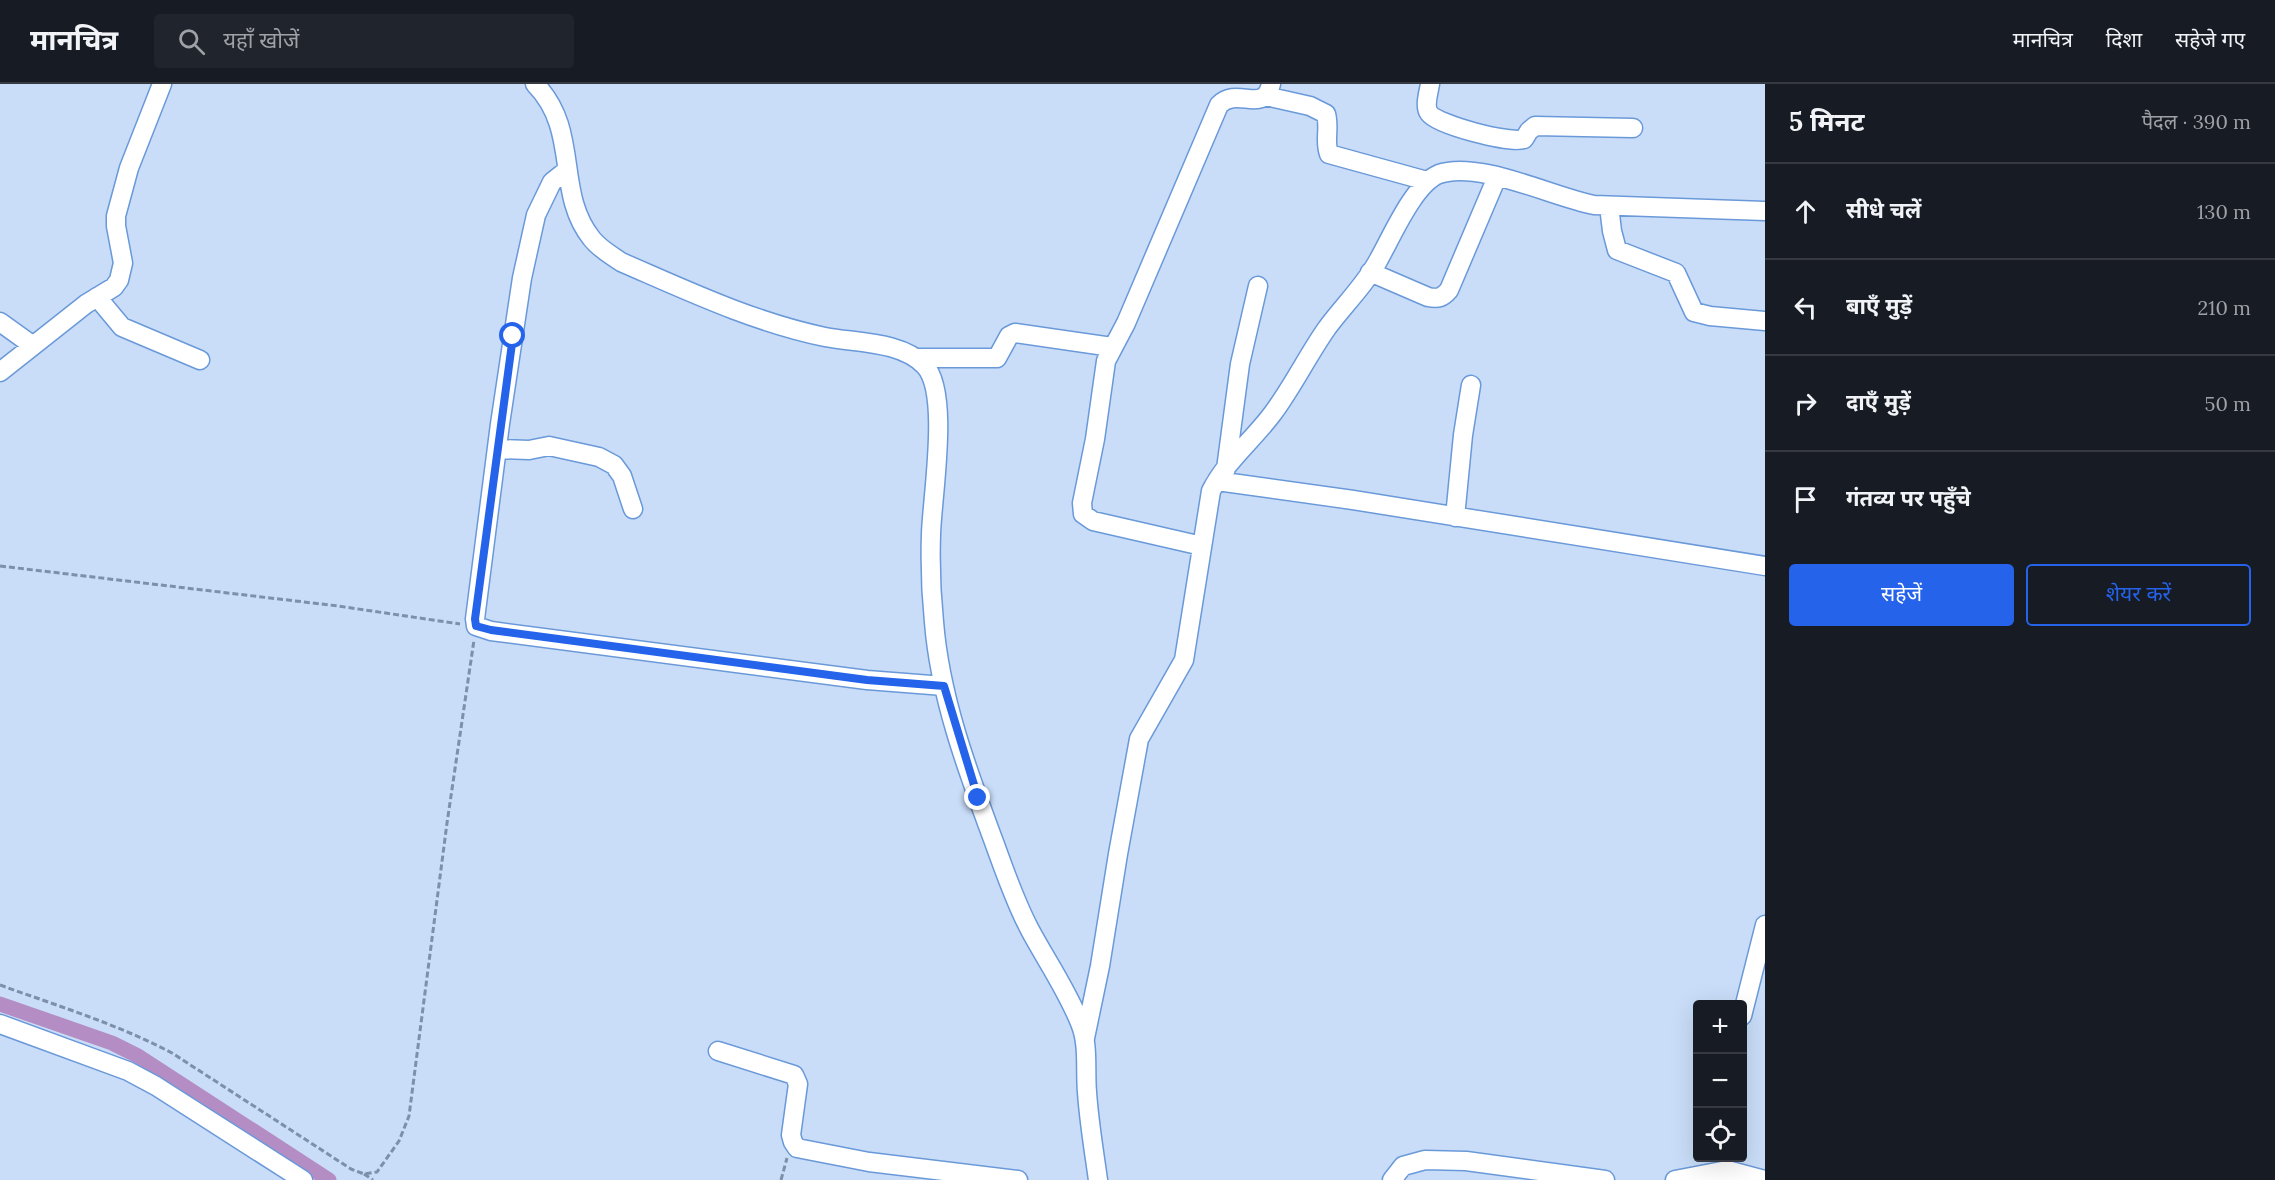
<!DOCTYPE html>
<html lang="hi">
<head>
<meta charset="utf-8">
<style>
	body { margin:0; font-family:Lora,"Noto Sans Devanagari",serif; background:#20242c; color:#f1f3f6 }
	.controls { position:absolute; right:18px; bottom:18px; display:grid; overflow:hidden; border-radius:6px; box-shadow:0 6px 24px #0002 }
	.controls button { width:54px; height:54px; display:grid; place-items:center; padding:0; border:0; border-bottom:2px solid #363941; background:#171b24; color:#f1f3f6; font:30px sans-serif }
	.stop { position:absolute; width:18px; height:18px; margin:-14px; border:4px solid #2563eb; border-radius:50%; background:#fff }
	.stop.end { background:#2563eb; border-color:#fff; box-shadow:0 2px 6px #0008 }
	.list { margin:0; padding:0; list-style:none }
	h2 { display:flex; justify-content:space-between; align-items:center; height:78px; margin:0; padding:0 24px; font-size:26px }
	h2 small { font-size:20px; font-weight:400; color:#9ea1a6 }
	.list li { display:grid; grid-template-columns:39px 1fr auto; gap:18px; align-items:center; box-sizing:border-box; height:96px; padding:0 24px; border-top:2px solid #363941 }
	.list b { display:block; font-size:22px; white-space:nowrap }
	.list em { font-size:20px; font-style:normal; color:#9ea1a6 }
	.actions { display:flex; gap:12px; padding:18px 24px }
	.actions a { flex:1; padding:14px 0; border:2px solid #2563eb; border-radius:6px; text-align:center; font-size:21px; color:#2563eb }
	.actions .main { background:#2563eb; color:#fff }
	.icon { flex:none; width:33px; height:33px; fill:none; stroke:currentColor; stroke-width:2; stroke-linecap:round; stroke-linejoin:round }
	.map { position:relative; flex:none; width:1765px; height:1096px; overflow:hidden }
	header { display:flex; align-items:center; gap:36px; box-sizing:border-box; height:84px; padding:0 30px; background:#171b24; border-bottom:2px solid #363941 }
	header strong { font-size:28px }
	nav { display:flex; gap:33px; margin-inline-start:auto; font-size:21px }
	.search { width:420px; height:54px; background:#20242c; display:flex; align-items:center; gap:15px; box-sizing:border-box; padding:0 21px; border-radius:6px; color:#9ea1a6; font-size:22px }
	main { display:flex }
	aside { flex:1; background:#171b24 }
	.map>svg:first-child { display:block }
</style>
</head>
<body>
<header>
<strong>मानचित्र</strong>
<div class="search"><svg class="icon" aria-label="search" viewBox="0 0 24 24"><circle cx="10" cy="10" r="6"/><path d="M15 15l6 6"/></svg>यहाँ खोजें</div>
<nav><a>मानचित्र</a><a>दिशा</a><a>सहेजे गए</a></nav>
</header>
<main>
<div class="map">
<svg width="1765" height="1096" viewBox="0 0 1765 1096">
	<rect width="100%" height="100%" fill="#c9ddf8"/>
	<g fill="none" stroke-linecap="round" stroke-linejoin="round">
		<!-- canal -->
		<path stroke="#b58dc5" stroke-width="15" d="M 0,920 L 112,959 L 138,972 L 329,1096"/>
		<defs>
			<path id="minor" d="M 535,0 C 581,47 554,108 592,155 C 600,165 611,171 621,178 C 688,207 753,238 825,253 C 856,259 902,257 925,282 C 950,309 932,413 931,450 C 930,479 931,509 934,538 C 940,614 968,688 994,758 C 1005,788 1015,818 1030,846 C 1046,876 1067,906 1080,939 C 1089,960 1085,986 1087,1008 C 1089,1038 1094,1067 1098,1096
				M 1430,0 C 1429,7 1424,22 1429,29 C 1437,41 1511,60 1524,55 L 1529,47 L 1535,42 L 1633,44
				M 1266,12 L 1310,22 L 1326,30 C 1330,44 1324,57 1329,70 L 1427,97
				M 567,86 L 552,98 L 536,131 L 522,194 L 500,340 L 475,535 L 476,542 L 491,547 L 867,596 L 944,602
				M 1609,122 L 1612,147 L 1617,166 L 1676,189 L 1694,228 L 1710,232 L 1765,237
				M 1370,188 L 1428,213 C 1438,215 1442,214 1449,206 L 1497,93
				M 97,213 L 122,243 L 200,276
				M 0,238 L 32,261
				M 916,274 L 997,274 L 1009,252 L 1015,249 L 1112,263
				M 0,288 L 86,220 L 114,203 L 119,196 L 123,179 L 116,142 L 116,132 L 129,84 L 162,0
				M 497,365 L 529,366 L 549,362 L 599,373 L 614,381 L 622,392 L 633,425
				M 1226,385 L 1240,280 L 1258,202
				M 1217,397 L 1353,416 L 1765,482
				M 1455,433 L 1463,351 L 1471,301
				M 1202,462 L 1093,437 L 1083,430 L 1082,419 L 1095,355 L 1106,277 L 1126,239 L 1219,21 C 1237,2 1264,31 1271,0
				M 1742,932 L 1765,841
				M 0,940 L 128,987 L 156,1002 L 303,1096
				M 1085,954 L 1100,882 L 1118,770 L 1139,655 L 1184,576 L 1211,407 C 1226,377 1254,355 1273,329 C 1293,302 1308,271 1327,244 C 1344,221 1366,200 1379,175 C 1392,152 1414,100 1439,90 C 1478,76 1553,113 1594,121 L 1765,127
				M 718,967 L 794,991 L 798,1000 L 791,1051 L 793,1058 L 797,1064 L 869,1078 L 1018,1096
				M 1392,1096 L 1403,1082 L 1425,1076 L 1466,1077 L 1605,1096
				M 1675,1096 L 1727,1086 L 1765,1096"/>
		</defs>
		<!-- minor casing -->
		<use href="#minor" stroke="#6a99d9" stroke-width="21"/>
		<!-- path -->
		<path stroke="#7d8fa9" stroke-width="3" stroke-dasharray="6 3" stroke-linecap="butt" d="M 0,482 L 338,522 L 460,540
			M 0,901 C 58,922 117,940 172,969 L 351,1085 L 364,1090 L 377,1088 L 399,1057 L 409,1032 L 447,739 L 474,556
			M 364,1090 L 373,1096
			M 781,1096 L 787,1074"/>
		<!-- minor -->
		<use href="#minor" stroke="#fff" stroke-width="18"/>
	</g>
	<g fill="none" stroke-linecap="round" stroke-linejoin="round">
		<!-- route -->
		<path stroke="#2563eb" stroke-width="8" d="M 513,252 L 475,535 L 476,542 L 491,546 L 867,596 L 944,602 L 978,714"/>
	</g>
</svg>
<div class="controls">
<button>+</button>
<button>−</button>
<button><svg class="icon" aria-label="locate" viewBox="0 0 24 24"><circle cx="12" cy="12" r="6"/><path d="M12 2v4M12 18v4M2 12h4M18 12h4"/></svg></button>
</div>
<div class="stop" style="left:513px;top:252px"></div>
<div class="stop end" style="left:978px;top:714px"></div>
</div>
<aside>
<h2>5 मिनट<small>पैदल · 390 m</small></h2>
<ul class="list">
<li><svg class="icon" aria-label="ahead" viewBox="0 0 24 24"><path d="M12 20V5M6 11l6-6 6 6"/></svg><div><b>सीधे चलें</b></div><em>130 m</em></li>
<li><svg class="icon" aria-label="left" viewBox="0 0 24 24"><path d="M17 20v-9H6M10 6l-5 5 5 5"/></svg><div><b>बाएँ मुड़ें</b></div><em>210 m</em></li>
<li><svg class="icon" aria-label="right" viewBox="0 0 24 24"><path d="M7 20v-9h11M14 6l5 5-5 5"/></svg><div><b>दाएँ मुड़ें</b></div><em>50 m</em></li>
<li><svg class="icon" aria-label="arrive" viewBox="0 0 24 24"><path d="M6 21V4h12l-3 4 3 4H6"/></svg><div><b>गंतव्य पर पहुँचे</b></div></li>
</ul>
<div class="actions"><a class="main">सहेजें</a><a>शेयर करें</a></div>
</aside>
</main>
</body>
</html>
